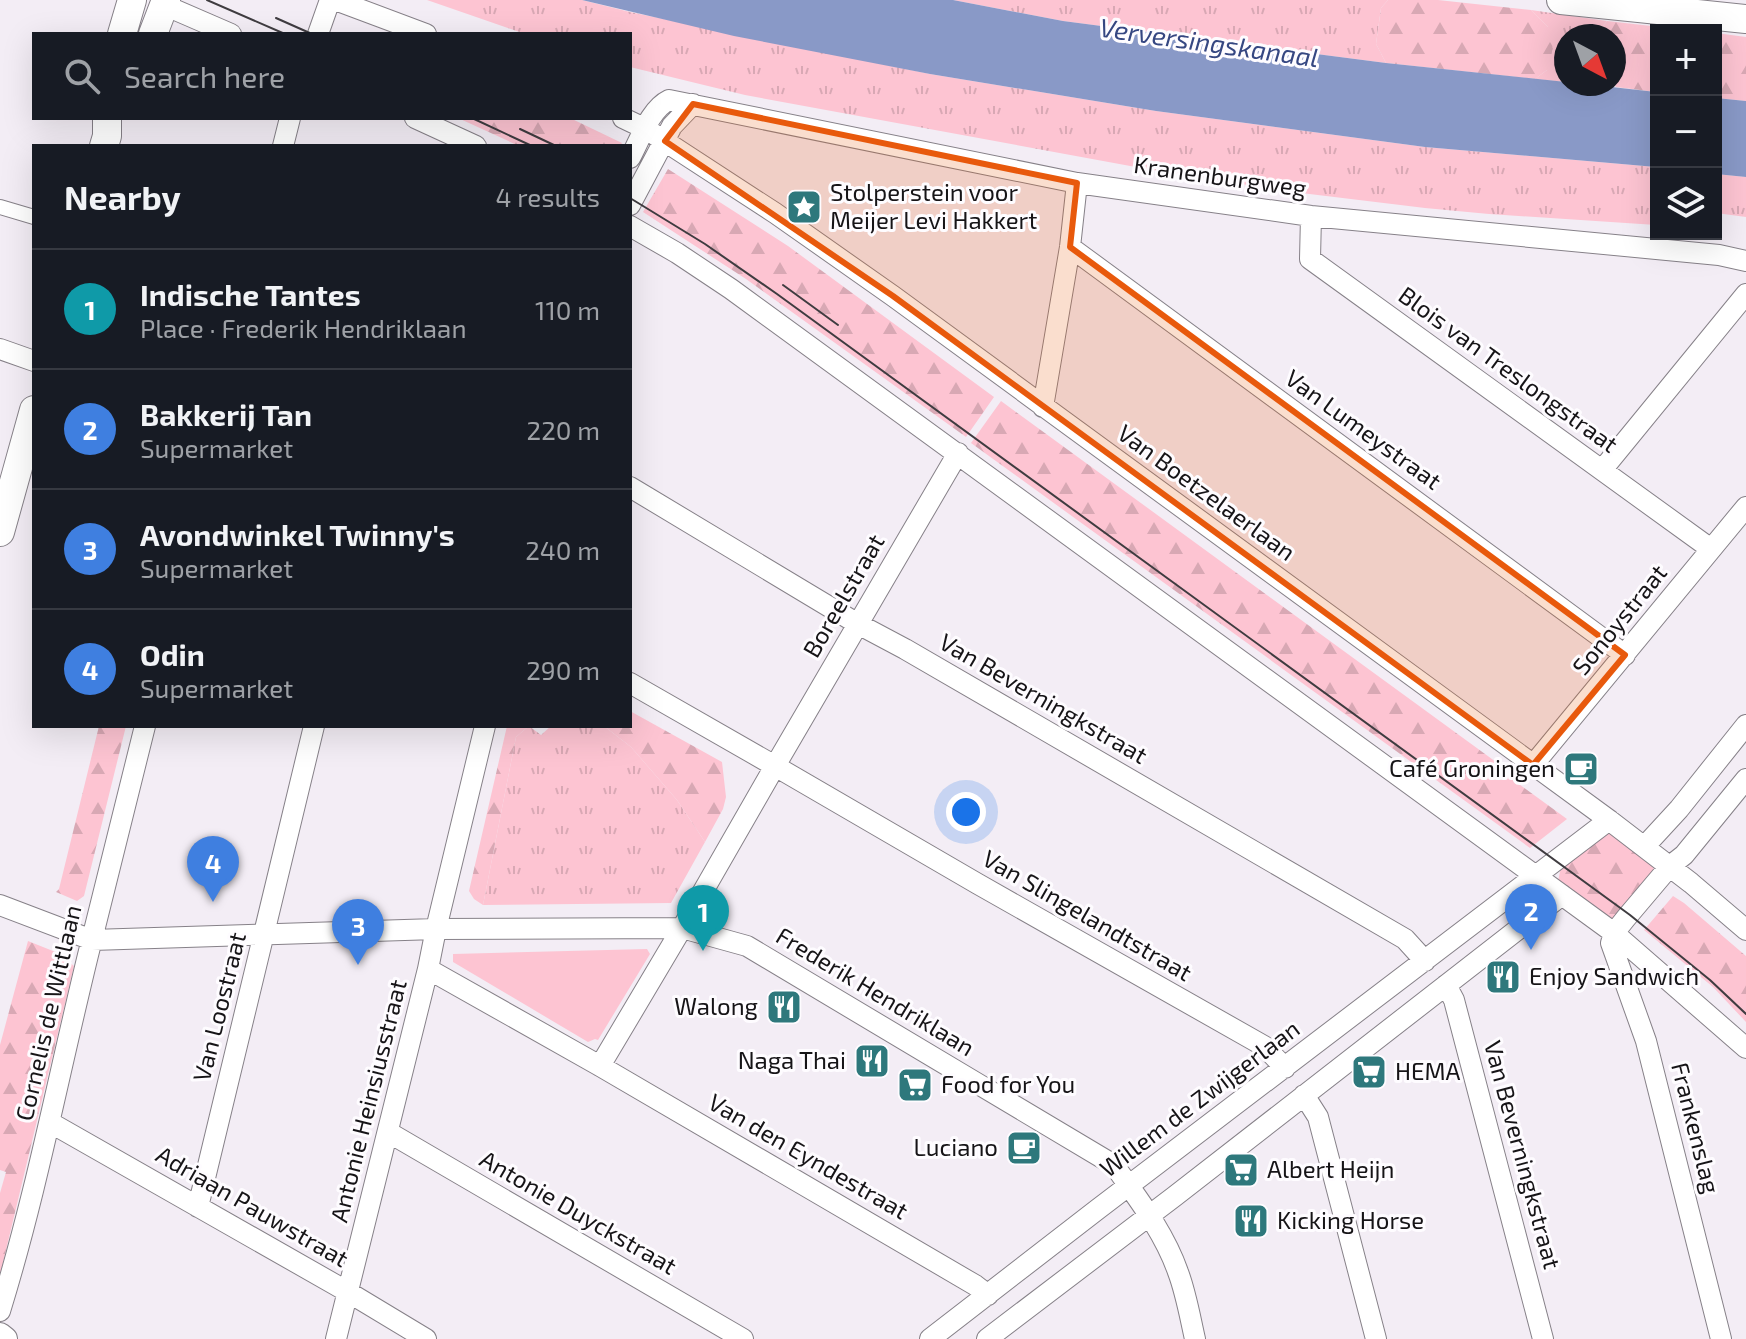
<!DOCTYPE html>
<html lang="en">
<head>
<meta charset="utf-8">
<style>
	body { margin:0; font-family:"Exo 2",sans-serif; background:#242831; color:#f1f3f6 }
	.controls { position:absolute; right:24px; top:24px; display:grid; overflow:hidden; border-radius:0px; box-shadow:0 8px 32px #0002 }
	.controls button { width:72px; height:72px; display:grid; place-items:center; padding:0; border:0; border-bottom:2px solid #363941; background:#171b24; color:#f1f3f6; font:40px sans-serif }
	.compass { position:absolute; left:1554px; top:24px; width:72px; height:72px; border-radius:50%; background:#171b24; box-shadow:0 8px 32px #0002; rotate:139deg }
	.you { position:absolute; left:966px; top:812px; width:28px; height:28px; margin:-20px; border:6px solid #fff; border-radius:50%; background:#1a73e8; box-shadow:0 0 0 12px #1a73e833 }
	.badge { display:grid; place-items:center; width:52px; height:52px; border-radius:50%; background:#2e787c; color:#fff; font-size:26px; font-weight:700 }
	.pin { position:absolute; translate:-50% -66px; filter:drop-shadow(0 2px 4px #0008) }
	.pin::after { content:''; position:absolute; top:42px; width:28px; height:24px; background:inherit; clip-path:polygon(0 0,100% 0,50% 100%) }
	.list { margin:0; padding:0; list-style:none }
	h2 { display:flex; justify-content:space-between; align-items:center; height:104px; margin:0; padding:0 32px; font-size:34px }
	h2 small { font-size:26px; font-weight:400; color:#9ea1a6 }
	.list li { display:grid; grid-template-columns:52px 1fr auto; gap:24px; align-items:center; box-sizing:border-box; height:120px; padding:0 32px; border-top:2px solid #363941 }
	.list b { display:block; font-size:30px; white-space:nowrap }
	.list p { margin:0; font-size:26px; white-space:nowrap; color:#9ea1a6 }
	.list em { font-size:26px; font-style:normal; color:#9ea1a6 }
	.icon { flex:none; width:44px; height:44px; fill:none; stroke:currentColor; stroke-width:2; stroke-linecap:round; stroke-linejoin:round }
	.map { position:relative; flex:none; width:1746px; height:1339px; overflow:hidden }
	.search { position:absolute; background:#171b24; box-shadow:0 8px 32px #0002; left:32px; top:32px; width:600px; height:88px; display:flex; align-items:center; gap:20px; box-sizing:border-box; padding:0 28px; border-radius:0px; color:#9ea1a6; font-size:30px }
	.panel { position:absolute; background:#171b24; box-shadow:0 8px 32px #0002; left:32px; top:144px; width:600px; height:584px; border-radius:0px }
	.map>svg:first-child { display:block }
</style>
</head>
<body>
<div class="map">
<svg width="1746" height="1339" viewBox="0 0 1746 1339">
	<defs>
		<pattern id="grass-tufts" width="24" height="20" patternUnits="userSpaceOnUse" patternTransform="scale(2)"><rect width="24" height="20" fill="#fdc4d2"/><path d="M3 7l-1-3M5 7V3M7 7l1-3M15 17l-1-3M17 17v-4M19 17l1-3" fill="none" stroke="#d8a8b4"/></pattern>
		<pattern id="forest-firs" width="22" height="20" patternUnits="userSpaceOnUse" patternTransform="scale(2)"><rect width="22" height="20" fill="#fdc4d2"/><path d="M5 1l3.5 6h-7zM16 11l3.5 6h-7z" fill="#d8a8b4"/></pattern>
	</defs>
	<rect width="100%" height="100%" fill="#f3edf5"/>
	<!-- grass -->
	<path fill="url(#grass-tufts)" d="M 427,0 L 582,0 L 630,12 L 930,74 L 1156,111 L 1425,147 L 1656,167 L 1656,225 L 1489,214 L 1425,208 L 1293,192 L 1152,170 L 745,95 L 630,67 L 630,34 L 525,34 Z
		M 953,0 L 1388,0 L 1381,8 L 1376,44 L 1386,63 L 1063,21 Z
		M 1531,10 L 1607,21 L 1595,36 L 1566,36 L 1566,82 L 1535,79 L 1547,70 L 1548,27 Z
		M 1716,174 L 1746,177 L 1746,217 L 1716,213 Z
		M 529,726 L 541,735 L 551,726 L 604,726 L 631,747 L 677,800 L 705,842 L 671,903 L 483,905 L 516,737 Z"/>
	<!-- forest -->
	<path fill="url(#forest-firs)" d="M 1388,0 L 1438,0 L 1531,10 L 1548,27 L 1553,43 L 1551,58 L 1547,70 L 1535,79 L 1386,63 L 1376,44 L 1381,8 Z
		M 1607,21 L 1687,30 L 1656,30 L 1656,92 L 1616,87 L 1614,84 L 1614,36 L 1595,36 Z
		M 1716,33 L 1746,37 L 1746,101 L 1716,98 Z
		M 458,118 L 570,118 L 622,143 L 620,146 L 519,146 Z
		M 668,169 L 788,246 L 994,397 L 966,437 L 746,279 L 643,212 Z
		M 1001,401 L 1507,770 L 1505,774 L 1567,819 L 1530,848 L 971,443 Z
		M 630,711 L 722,762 L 726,797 L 723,809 L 705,842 L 677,800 L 631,747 L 604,726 L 630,726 Z
		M 99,726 L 126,726 L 84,896 L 77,901 L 56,892 L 59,889 Z
		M 507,726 L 529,726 L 516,737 L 483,905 L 474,899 L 469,891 Z
		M 1611,831 L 1654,867 L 1653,875 L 1614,919 L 1608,920 L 1558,881 L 1561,867 Z
		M 1673,896 L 1684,903 L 1746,956 L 1746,1022 L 1713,987 L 1644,930 Z
		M 28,941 L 58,953 L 74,966 L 0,1275 L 0,1193 L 6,1172 L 0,1170 L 0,1045 Z"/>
	<!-- park -->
	<path fill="#fdc4d2" d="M 647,949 L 650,954 L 598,1040 L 595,1039 L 588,1042 L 453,962 L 453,954 Z"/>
	<!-- water -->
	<path fill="#8999c7" d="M 582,0 L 953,0 L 1063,21 L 1386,63 L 1566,82 L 1566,84 L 1585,84 L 1656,92 L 1656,167 L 1425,147 L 1156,111 L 930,74 L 734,36 Z
		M 1716,98 L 1746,101 L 1746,177 L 1716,174 Z"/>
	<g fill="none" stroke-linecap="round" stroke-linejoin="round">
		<defs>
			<path id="pedestrian" d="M 0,207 L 34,217"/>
			<path id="minor" d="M 335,0 L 426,34
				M 164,5 L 231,34
				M 318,34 L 330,0
				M 415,118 L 476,146
				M 623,118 L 646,129 L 775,213 L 893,296 L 1609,820 L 1691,883 L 1746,930
				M 283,146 L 290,118
				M 630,158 C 640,140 650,109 669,100 L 1077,183 L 1311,216 L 1719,255 L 1746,261
				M 630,205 L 672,126 L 693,104
				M 1311,216 L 1310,259 L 1711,549
				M 630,226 L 677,253 L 731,289 L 1614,933 L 1746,1048
				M 1070,247 L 1625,655
				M 0,349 L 34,361
				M 1043,407 L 1070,247 L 1077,183
				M 958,453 L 775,766 L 978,884 L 1264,1046 L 1285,1068
				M 1602,470 L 1746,294
				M 630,487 L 858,624 L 905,649 L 1405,939 L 1425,961
				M 1533,765 L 1746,507
				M 1644,847 L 1679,809 L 1746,725
				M 0,905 L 92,940 L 436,929 L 682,928 L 747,946 L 1114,1165 C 1138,1199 1164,1232 1178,1272 C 1186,1293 1190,1317 1195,1339
				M 428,969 L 600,1066 L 975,1285 L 988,1295
				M 1446,985 L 1454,1000 L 1543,1339
				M 600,1066 L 682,928 L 775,766 L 630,683
				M 1304,1095 L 1318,1117 L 1376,1339
				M 51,1123 L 348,1292 L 426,1339
				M 388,1132 L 743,1339
				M 198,1207 L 314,726
				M 0,1311 C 38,1188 61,1062 92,939 C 110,868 128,797 145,726
				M 336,1339 L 428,969 L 436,929 L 485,726
				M 930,1339 L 1098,1209 L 1609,820
				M 987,1339 L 1175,1196 L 1562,895
				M 1721,1339 L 1646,1041 L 1611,943 L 1614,933 L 1626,918 L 1670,866 L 1684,855 L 1746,779"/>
			<path id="tertiary" d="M 0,1335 L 5,1339"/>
			<path id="secondary" d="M 1561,0 L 1746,19
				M 122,34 L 132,0
				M 153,34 L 166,0
				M 104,146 L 107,136 L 107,118
				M 0,532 L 34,410"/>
		</defs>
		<!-- pedestrian casing -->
		<use href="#pedestrian" stroke="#868188" stroke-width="16"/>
		<!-- minor casing -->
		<use href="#minor" stroke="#868188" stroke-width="22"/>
		<!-- tertiary casing -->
		<use href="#tertiary" stroke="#868188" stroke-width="26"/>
		<!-- secondary casing -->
		<use href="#secondary" stroke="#868188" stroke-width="30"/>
		<!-- pedestrian -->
		<use href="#pedestrian" stroke="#fff" stroke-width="14"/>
		<!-- minor -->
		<use href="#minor" stroke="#fff" stroke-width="20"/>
		<!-- tertiary -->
		<use href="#tertiary" stroke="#fff" stroke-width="24"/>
		<!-- secondary -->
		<use href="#secondary" stroke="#fff" stroke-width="28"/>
		<!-- tram -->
		<path stroke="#3f3c40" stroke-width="2" d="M 207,0 L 285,34
			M 276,18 L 312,34
			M 472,118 L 532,146
			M 520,129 L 556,146
			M 630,198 L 705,244 L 777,294 L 1630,915 L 1710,980 L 1746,1014
			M 783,285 L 838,325"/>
	</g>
	<!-- marked area -->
	<path fill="#e8590c" fill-opacity="0.2" stroke="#e8590c" stroke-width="6" stroke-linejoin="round" d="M 693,104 L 1077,183 L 1070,247 L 1625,655 L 1533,765 L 893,296 L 665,141 Z"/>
	<!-- icons -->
	<defs>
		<symbol id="sight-square" viewBox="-11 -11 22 22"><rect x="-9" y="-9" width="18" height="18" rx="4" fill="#2e787c" stroke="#fefcff"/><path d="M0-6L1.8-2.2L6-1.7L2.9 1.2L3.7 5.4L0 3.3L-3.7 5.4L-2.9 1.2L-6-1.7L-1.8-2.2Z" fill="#fff"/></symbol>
		<symbol id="cafe-square" viewBox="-11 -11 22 22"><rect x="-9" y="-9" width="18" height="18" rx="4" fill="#2e787c" stroke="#fefcff"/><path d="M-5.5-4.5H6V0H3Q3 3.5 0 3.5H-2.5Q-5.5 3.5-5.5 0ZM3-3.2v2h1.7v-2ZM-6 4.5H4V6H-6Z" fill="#fff"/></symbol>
		<symbol id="restaurant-square" viewBox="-11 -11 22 22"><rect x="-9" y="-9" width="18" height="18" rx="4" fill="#2e787c" stroke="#fefcff"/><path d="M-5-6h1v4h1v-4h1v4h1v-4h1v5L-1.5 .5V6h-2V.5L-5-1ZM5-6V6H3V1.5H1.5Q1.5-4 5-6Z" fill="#fff"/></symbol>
		<symbol id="supermarket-square" viewBox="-11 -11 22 22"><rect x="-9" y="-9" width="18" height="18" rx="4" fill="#2e787c" stroke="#fefcff"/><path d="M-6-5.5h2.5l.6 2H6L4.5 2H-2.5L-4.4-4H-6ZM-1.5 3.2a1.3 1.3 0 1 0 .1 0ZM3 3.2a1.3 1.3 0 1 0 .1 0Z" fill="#fff"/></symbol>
	</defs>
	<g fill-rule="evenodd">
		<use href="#sight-square" x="784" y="187" width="40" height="40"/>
		<use href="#cafe-square" x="1561" y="749" width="40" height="40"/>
		<use href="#restaurant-square" x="1483" y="957" width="40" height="40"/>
		<use href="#restaurant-square" x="764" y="987" width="40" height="40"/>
		<use href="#restaurant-square" x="852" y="1041" width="40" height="40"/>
		<use href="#supermarket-square" x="1349" y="1052" width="40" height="40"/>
		<use href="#supermarket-square" x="895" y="1065" width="40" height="40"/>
		<use href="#cafe-square" x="1004" y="1128" width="40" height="40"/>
		<use href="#supermarket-square" x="1221" y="1150" width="40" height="40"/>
		<use href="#restaurant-square" x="1231" y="1201" width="40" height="40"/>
	</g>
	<g text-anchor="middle" stroke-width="6" stroke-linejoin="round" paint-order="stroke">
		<!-- street labels -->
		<g font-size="24" fill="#161417" stroke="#fefcff">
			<text transform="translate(1220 177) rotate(8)" y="8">Kranenburgweg</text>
			<text transform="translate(1508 370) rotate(36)" y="8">Blois van Treslongstraat</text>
			<text transform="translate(1363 430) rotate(36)" y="8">Van Lumeystraat</text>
			<text transform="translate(1206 493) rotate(36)" y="8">Van Boetzelaerlaan</text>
			<text transform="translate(844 596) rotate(-60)" y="8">Boreelstraat</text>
			<text transform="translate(1620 620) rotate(-51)" y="8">Sonoystraat</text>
			<text transform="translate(1043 699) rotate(30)" y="8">Van Beverningkstraat</text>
			<text transform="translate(1087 916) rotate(30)" y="8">Van Slingelandtstraat</text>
			<text transform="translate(875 992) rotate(31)" y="8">Frederik Hendriklaan</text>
			<text transform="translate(220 1007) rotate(-76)" y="8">Van Loostraat</text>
			<text transform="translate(49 1013) rotate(-77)" y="8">Cornelis de Wittlaan</text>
			<text transform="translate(1200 1099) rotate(-37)" y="8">Willem de Zwijgerlaan</text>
			<text transform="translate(369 1101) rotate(-76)" y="8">Antonie Heinsiusstraat</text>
			<text transform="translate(1695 1128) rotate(76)" y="8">Frankenslag</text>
			<text transform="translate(1522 1155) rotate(75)" y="8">Van Beverningkstraat</text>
			<text transform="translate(808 1157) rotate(30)" y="8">Van den Eyndestraat</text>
			<text transform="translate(252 1207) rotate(30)" y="8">Adriaan Pauwstraat</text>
			<text transform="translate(578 1213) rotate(30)" y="8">Antonie Duyckstraat</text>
		</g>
		<!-- poi labels -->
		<g font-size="24" fill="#161417" stroke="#fefcff" text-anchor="start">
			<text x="830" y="201">Stolperstein voor<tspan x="830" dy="28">Meijer Levi Hakkert</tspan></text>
			<text x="1555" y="777" text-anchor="end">Café Groningen</text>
			<text x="1529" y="985">Enjoy Sandwich</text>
			<text x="758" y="1015" text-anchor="end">Walong</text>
			<text x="846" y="1069" text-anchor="end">Naga Thai</text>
			<text x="1395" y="1080">HEMA</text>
			<text x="941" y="1093">Food for You</text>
			<text x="998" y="1156" text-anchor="end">Luciano</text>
			<text x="1267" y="1178">Albert Heijn</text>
			<text x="1277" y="1229">Kicking Horse</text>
		</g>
		<!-- water labels -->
		<g font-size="26" font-style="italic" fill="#364782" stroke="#fefcff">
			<text transform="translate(1209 43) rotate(8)" y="9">Verversingskanaal</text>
		</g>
	</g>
</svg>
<div class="controls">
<button>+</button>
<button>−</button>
<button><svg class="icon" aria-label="layers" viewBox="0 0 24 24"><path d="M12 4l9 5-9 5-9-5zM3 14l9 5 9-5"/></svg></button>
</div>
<svg class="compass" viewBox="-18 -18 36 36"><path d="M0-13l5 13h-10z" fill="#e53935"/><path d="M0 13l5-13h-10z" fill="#9ea1a6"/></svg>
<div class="you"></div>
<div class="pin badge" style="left:703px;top:951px;background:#0f9aa8">1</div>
<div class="pin badge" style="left:1531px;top:950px;background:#3f7fe0">2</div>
<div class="pin badge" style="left:358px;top:965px;background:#3f7fe0">3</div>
<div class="pin badge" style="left:213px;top:902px;background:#3f7fe0">4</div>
<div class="search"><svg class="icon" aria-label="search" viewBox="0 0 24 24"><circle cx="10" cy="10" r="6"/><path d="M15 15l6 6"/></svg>Search here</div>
<section class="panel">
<h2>Nearby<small>4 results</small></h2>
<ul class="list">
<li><span class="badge" style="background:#0f9aa8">1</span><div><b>Indische Tantes</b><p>Place · Frederik Hendriklaan</p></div><em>110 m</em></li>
<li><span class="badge" style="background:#3f7fe0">2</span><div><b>Bakkerij Tan</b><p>Supermarket</p></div><em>220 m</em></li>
<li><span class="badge" style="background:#3f7fe0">3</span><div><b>Avondwinkel Twinny's</b><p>Supermarket</p></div><em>240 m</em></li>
<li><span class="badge" style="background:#3f7fe0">4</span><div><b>Odin</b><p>Supermarket</p></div><em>290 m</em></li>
</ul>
</section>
</div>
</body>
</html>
